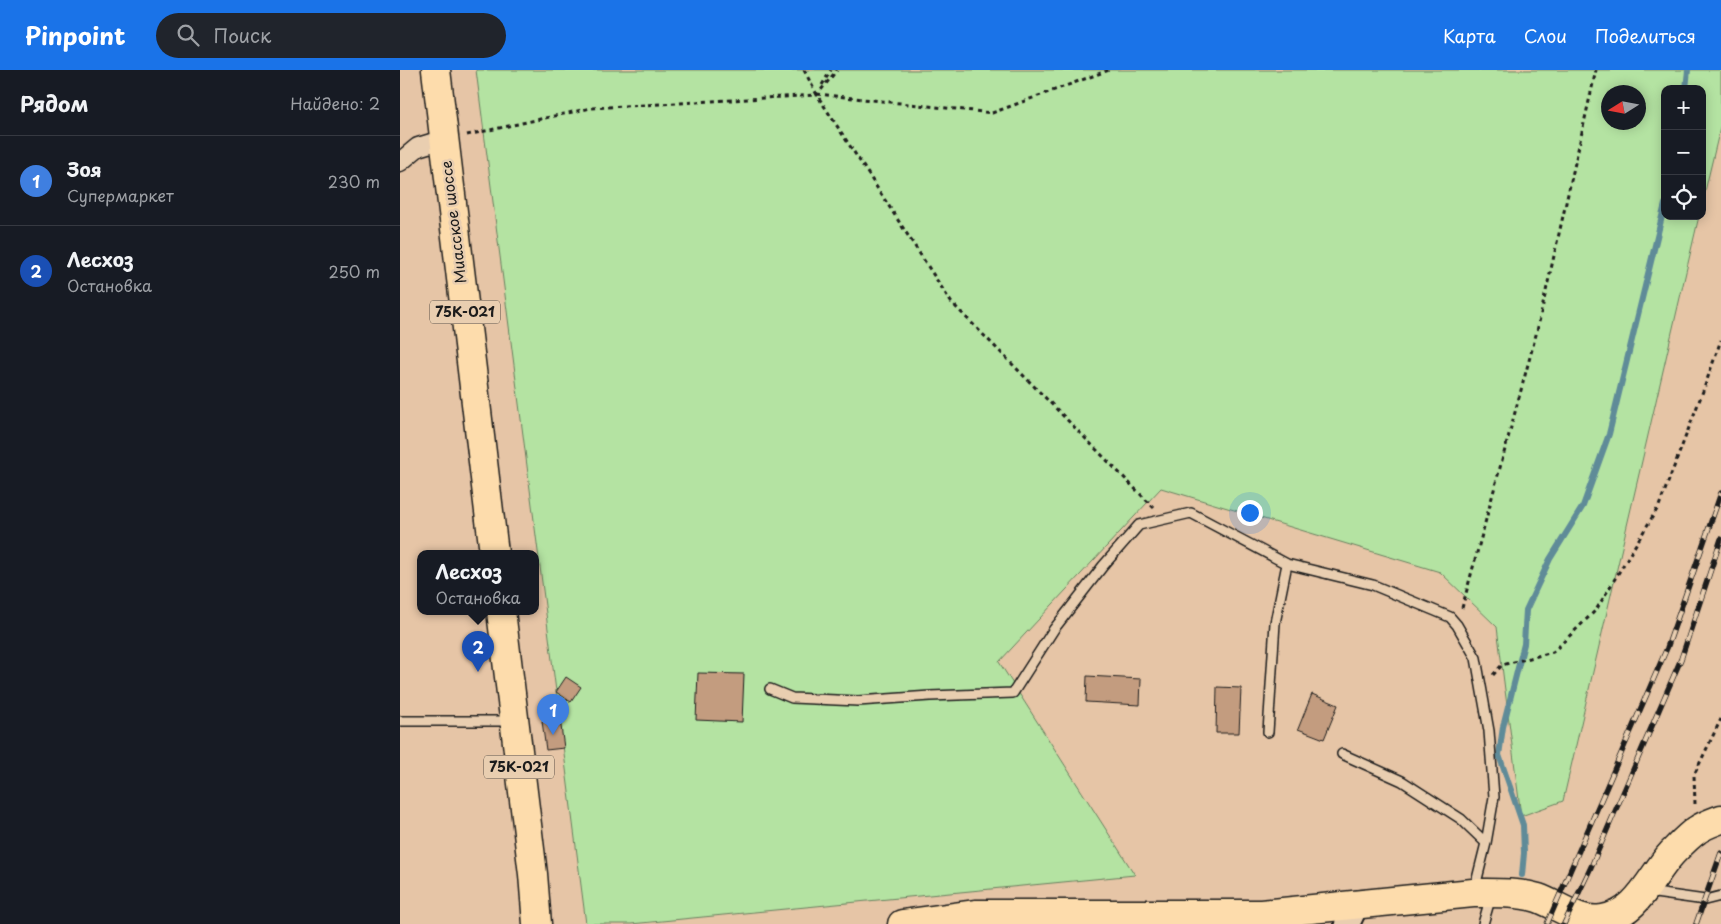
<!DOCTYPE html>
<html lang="ru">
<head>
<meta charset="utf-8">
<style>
	body { margin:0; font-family:"Playpen Sans",sans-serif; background:#20242c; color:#f1f3f6 }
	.controls { position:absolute; right:15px; top:15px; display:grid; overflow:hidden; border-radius:10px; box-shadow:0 2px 12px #0003 }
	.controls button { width:45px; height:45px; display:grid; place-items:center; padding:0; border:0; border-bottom:1px solid #363941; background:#171b24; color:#f1f3f6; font:25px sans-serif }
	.compass { position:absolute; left:1201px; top:15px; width:45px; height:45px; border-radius:50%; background:#171b24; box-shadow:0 2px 12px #0003; rotate:259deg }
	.you { position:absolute; left:849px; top:442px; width:18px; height:18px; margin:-12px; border:4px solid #fff; border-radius:50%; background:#1a73e8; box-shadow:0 0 0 8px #1a73e833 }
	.badge { display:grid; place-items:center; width:32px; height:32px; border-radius:50%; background:#1a73e8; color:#fff; font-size:16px; font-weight:700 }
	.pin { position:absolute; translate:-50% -41px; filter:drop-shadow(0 1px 2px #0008) }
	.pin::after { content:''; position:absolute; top:26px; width:18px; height:15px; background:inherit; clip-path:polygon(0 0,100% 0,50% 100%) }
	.popup { position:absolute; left:17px; top:480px; width:122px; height:65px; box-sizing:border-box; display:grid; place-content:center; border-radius:10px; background:#171b24; filter:drop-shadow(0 1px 4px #0005); font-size:16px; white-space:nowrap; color:#9ea1a6 }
	.popup b { font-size:19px; color:#f1f3f6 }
	.popup::after { content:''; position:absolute; left:50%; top:100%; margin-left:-10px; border:10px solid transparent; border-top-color:#171b24 }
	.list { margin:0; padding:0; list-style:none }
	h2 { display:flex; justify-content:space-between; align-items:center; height:65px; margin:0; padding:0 20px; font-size:21px }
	h2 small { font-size:16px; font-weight:400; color:#9ea1a6 }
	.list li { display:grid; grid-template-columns:32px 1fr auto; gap:15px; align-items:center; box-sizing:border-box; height:90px; padding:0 20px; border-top:1px solid #363941 }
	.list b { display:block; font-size:19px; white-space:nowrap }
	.list p { margin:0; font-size:16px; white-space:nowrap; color:#9ea1a6 }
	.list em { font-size:16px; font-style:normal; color:#9ea1a6 }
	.icon { flex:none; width:28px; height:28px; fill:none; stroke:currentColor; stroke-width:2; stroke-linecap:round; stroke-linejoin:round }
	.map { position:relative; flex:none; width:1321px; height:854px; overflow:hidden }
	header { display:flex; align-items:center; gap:30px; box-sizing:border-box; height:70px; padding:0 25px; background:#1a73e8; color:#fff }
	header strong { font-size:24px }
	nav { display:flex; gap:28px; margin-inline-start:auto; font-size:18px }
	.search { width:350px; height:45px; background:#20242c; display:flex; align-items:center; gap:12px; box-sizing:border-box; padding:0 18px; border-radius:28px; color:#9ea1a6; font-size:19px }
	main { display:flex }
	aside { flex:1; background:#171b24 }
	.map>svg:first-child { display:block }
</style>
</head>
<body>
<header>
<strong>Pinpoint</strong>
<div class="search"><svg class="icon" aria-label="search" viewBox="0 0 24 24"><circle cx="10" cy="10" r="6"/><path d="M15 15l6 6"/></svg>Поиск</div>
<nav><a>Карта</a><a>Слои</a><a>Поделиться</a></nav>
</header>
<main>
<aside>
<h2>Рядом<small>Найдено: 2</small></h2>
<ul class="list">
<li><span class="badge" style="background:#3f7fe0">1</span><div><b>Зоя</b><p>Супермаркет</p></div><em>230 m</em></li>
<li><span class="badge" style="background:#1a4fb4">2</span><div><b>Лесхоз</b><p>Остановка</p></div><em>250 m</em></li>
</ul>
</aside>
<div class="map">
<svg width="1321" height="854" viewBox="0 0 1321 854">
	<rect width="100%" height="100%" fill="#e6c5a6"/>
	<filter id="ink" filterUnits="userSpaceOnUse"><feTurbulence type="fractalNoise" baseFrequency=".02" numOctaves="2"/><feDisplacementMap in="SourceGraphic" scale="10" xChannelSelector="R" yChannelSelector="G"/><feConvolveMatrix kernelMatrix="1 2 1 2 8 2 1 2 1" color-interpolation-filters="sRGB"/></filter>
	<g filter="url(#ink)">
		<!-- green -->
		<path fill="#b4e3a2" stroke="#68805f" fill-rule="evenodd" d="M 76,0 L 1321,0 L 1321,54 L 1302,134 L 1302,19 L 1265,19 L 1265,146 L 1299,146 L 1163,731 L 1121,746 L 1097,557 L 1040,502 L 761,418 L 599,592 L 735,805 L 231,854 L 186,854 ZM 1208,22 L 1238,22 L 1238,52 L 1208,52 Z"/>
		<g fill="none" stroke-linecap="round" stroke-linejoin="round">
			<!-- stream -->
			<path stroke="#5f8b98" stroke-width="6" d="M 1286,19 L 1288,0
				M 1122,805 L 1124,783 L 1123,755 L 1099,685 L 1103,657 L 1124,574 L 1126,540 L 1150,489 L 1183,436 L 1209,364 L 1265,134"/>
		</g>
		<!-- building -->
		<path fill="#c39c7f" stroke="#1c1c1c" d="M 298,603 L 344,604 L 342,652 L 296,650 Z
			M 687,606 L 741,609 L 740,635 L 686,632 Z
			M 166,607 L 181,617 L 171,632 L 156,622 Z
			M 817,617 L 841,618 L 839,663 L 816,663 Z
			M 912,624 L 938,635 L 924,669 L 898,659 Z
			M 160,649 L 164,678 L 146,680 L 142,651 Z"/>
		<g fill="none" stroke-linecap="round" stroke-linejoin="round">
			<defs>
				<path id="lane" d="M 370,619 L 392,628 L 458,631 L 530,626 L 613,623 L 654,559 L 703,496 L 739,455 L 791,443 L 887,494 L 973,515 L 1050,547 L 1057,555 L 1076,588 L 1089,661 L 1094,727 L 1086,773 L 1074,821
					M 0,651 L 112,651
					M 868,662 L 875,553 L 887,494
					M 942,684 L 1002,711 L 1061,749 L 1086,773
					M 1248,822 L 1305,830 L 1321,826
					M 1083,854 L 1091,826"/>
				<path id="street" d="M 0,92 L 18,77 L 44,69"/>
				<path id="secondary" d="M 947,854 L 956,835"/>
				<path id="primary" d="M 36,0 L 94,483
					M 101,541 L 133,804 L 137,854
					M 502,854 L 575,844 L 861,844 L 1073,823 C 1094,823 1117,822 1138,828 C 1158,835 1179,853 1202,849 C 1238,844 1250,807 1272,783 C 1279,776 1288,766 1297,760 C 1304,755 1313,752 1321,749"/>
			</defs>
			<!-- lane casing -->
			<use href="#lane" stroke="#1c1c1c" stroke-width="12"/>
			<!-- street casing -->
			<use href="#street" stroke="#1c1c1c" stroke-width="21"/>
			<!-- secondary casing -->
			<use href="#secondary" stroke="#1c1c1c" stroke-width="28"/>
			<!-- primary casing -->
			<use href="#primary" stroke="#1c1c1c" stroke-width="31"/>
			<!-- path -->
			<path stroke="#1c1c1c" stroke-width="3" stroke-dasharray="4 4" stroke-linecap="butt" d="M 404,0 L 417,25 L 551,232 L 754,438
				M 422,15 L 431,0
				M 417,24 L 592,43 L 709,0
				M 67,65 L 191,38 L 417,25 L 437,0
				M 1062,538 L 1137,261 L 1196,0
				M 1093,605 L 1102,595 L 1153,582 L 1196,540 L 1259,436 L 1303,321 L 1321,270
				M 1295,734 L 1294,705 L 1321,649"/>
			<!-- lane -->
			<use href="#lane" stroke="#e9ceb0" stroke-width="9"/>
			<!-- street -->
			<use href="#street" stroke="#e9ceb0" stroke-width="18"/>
			<!-- secondary -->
			<use href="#secondary" stroke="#e9ceb0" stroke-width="24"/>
			<!-- primary -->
			<use href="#primary" stroke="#fddcac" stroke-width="28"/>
			<defs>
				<path id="rail" d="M 1147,854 L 1267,578 L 1321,423
					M 1164,854 L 1191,797 L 1281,589 L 1321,469
					M 1296,854 L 1321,783"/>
			</defs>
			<!-- rail casing -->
			<use href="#rail" stroke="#1c1c1c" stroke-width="5.5"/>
			<!-- rail -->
			<use href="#rail" stroke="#e9ceb0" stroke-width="4" stroke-dasharray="11" stroke-linecap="butt"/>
		</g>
	</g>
	<g text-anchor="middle" stroke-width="5" stroke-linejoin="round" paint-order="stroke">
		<!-- shield labels -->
		<g fill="#e9ceb0" stroke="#5a5148" stroke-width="1">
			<rect x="30" y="230.5" width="70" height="23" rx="4"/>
			<rect x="84" y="685.5" width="70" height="23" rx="4"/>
		</g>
		<g font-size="14" font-weight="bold" fill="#1c1c1c">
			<text x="65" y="247">75К-021</text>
			<text x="119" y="702">75К-021</text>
		</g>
		<!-- street labels -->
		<g font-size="15" fill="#1c1c1c" stroke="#e9ceb0">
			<text transform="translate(54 152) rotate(-97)" y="5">Миасское шоссе</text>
		</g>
	</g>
</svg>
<div class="controls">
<button>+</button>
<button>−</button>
<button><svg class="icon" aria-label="locate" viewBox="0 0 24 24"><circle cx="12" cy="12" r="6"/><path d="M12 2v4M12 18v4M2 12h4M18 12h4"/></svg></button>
</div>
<svg class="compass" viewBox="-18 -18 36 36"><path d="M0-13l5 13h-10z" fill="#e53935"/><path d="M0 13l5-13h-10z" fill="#9ea1a6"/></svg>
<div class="you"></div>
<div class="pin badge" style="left:153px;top:665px;background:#3f7fe0">1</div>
<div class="pin badge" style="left:78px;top:602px;background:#1a4fb4">2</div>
<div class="popup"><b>Лесхоз</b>Остановка</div>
</div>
</main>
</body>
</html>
